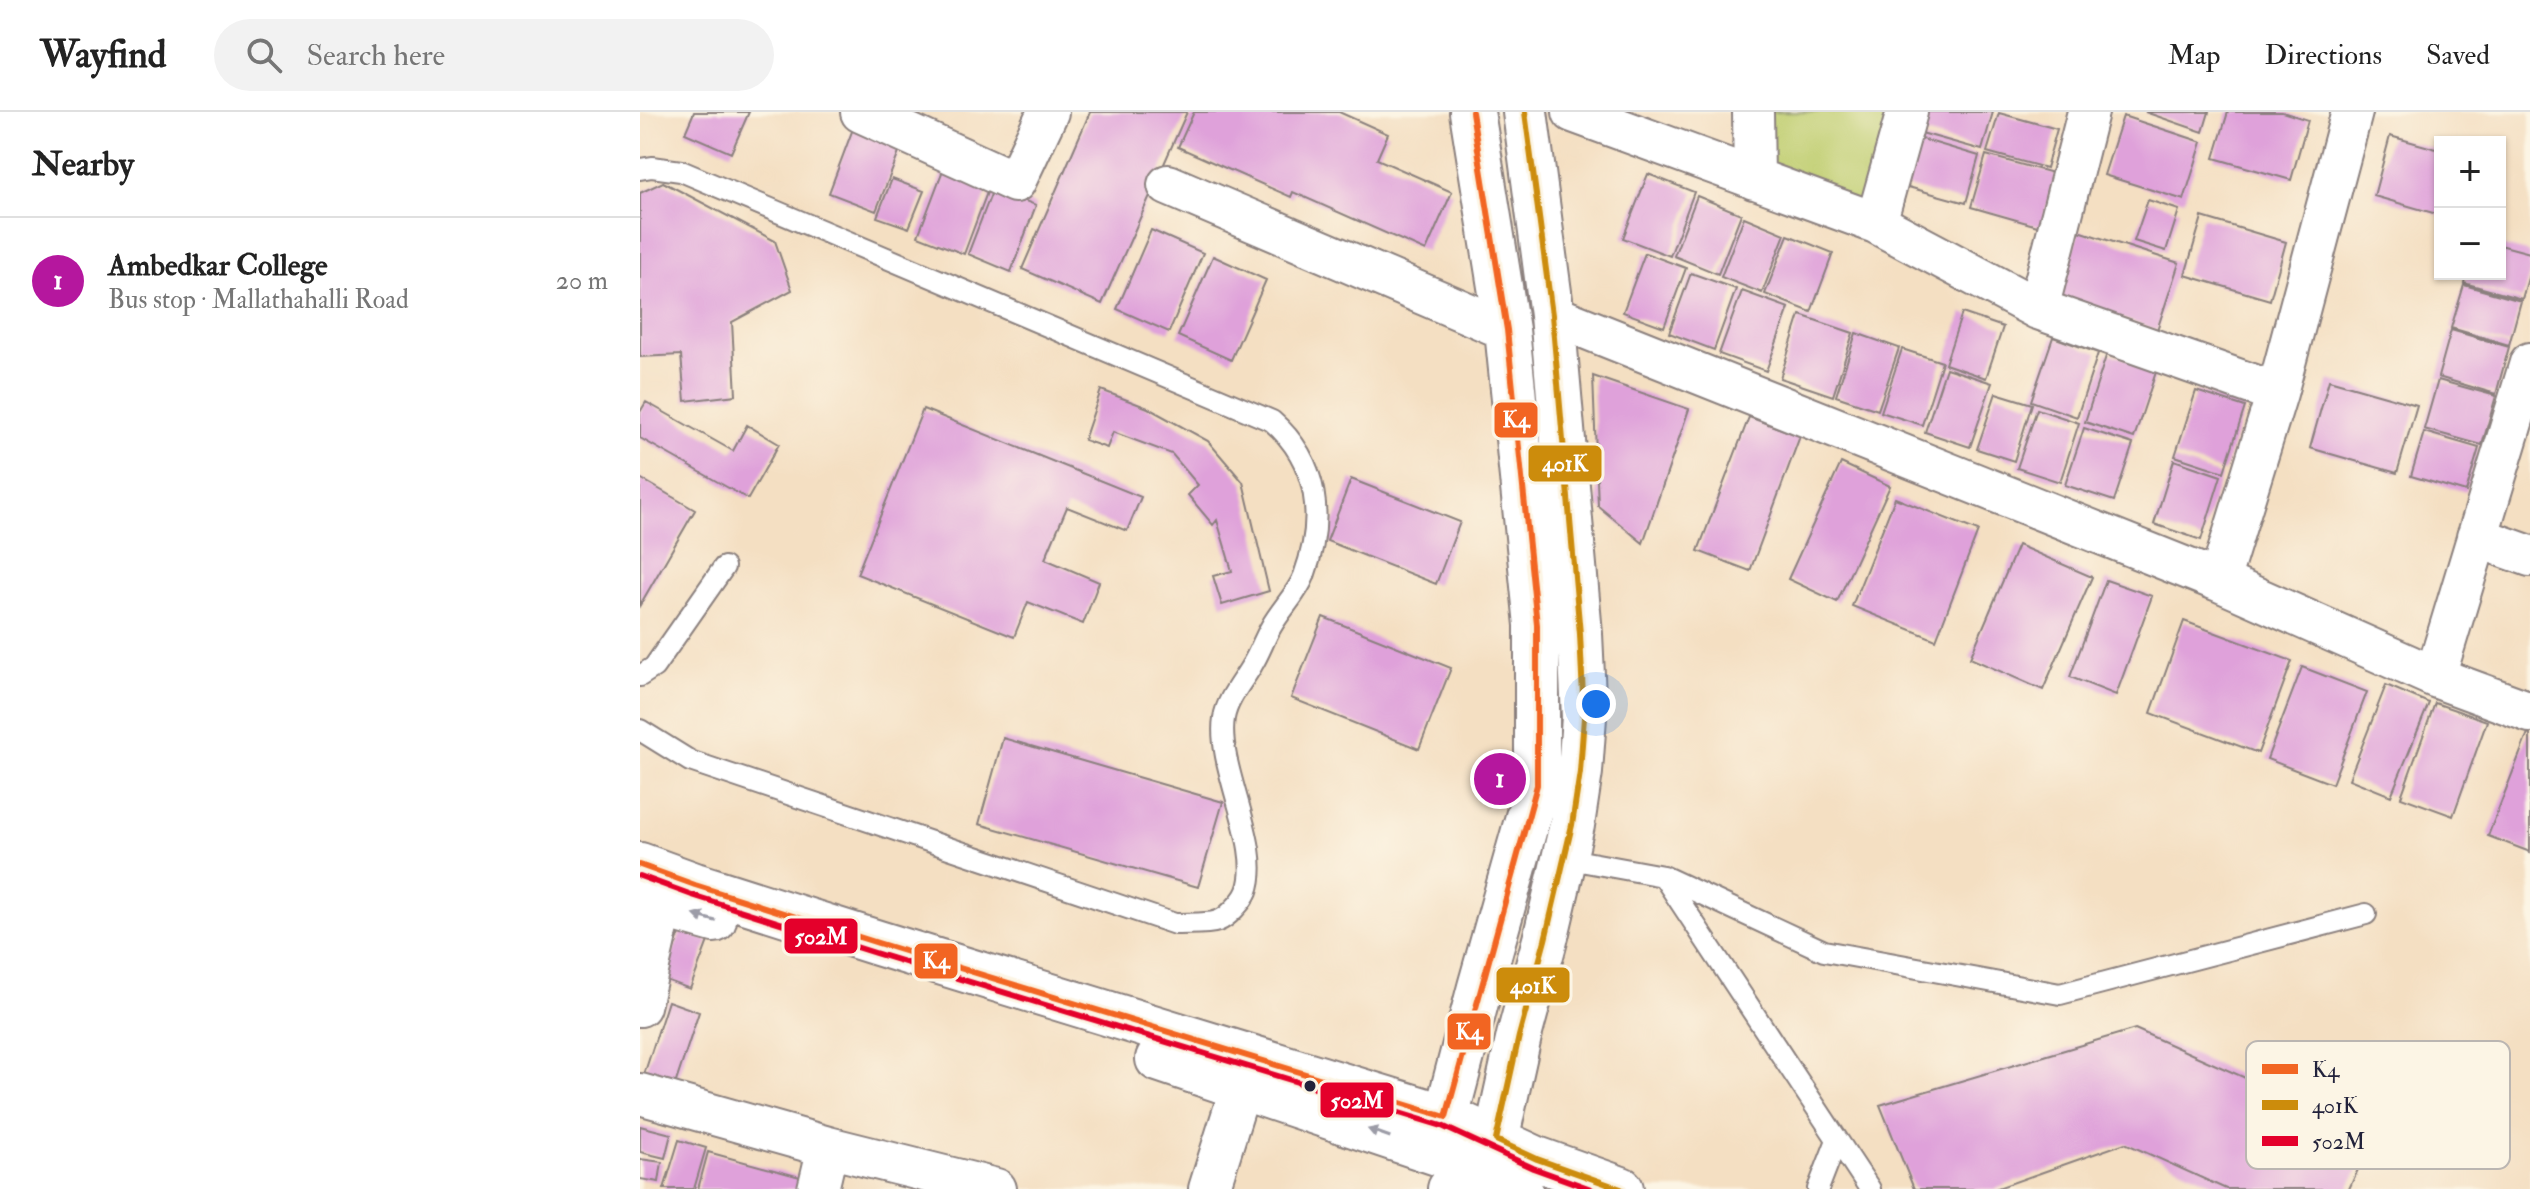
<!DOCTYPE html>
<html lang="en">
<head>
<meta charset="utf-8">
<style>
	body { margin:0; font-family:"IM FELL Double Pica",serif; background:#f2f2f2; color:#222 }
	.controls { position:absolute; right:24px; top:24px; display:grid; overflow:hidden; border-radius:0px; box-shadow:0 2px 6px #0004 }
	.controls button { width:72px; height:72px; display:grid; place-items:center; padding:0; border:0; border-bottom:2px solid #e0e0e0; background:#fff; color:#222; font:40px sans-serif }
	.you { position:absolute; left:956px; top:592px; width:28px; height:28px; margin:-20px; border:6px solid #fff; border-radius:50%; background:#1a73e8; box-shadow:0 0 0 12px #1a73e833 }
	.badge { display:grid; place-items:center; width:52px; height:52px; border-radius:50%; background:#b5179e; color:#fff; font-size:26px; font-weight:700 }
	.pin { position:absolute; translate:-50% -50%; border:4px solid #fff; box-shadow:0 2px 8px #0006 }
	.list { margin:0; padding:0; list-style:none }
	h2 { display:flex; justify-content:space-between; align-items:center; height:104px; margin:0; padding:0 32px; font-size:34px }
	h2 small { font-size:26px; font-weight:400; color:#767676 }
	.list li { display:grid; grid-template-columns:52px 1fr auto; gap:24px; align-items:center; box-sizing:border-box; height:128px; padding:0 32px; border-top:2px solid #e0e0e0 }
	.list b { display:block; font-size:30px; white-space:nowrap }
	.list p { margin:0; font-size:26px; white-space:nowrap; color:#767676 }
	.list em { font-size:26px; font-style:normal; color:#767676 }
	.icon { flex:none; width:44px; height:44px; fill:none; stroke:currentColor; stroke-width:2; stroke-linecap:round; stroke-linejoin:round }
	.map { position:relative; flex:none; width:1890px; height:1077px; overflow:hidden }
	header { display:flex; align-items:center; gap:48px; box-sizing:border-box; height:112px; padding:0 40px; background:#fff; border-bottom:2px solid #e0e0e0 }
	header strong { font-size:38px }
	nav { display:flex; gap:44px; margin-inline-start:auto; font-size:28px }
	.search { width:560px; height:72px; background:#f2f2f2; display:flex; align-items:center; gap:20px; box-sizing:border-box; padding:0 28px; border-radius:44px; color:#767676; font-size:30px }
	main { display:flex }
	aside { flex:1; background:#fff }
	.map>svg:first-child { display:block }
</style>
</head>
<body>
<header>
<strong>Wayfind</strong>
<div class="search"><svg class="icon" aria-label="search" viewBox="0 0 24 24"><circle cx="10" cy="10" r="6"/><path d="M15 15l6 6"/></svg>Search here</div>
<nav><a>Map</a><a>Directions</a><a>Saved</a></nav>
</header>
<main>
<aside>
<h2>Nearby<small></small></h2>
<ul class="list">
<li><span class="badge">1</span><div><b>Ambedkar College</b><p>Bus stop · Mallathahalli Road</p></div><em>20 m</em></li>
</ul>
</aside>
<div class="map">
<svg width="1890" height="1077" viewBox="0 0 1890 1077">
	<rect width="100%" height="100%" fill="#fcf5e5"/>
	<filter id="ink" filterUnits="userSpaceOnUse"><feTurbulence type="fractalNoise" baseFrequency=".0125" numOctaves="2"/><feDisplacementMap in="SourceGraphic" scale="16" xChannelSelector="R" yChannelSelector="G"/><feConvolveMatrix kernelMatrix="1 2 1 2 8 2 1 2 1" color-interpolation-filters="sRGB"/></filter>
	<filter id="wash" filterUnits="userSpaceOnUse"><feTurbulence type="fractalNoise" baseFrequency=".006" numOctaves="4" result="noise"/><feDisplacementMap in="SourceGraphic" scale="32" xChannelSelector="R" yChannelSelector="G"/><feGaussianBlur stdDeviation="1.8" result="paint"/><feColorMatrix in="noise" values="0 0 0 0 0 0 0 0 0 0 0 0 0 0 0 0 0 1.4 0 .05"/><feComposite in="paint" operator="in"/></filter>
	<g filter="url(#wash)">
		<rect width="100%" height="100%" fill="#f4dfc2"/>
		<!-- green -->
		<path fill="#bfce70" stroke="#707856" stroke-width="2" d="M 1128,0 L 1254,0 L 1221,120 L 1129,79 Z"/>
		<g id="blocks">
			<!-- building -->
			<path fill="#dfa1da" d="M 54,0 L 109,0 L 91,41 L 45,21 Z
				M 450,0 L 547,0 L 462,192 L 382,157 Z
				M 554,0 L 699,0 L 748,22 L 737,47 L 812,80 L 786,139 L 653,80 L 651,85 L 538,35 Z
				M 1284,0 L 1353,0 L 1342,38 L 1278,20 Z
				M 1505,0 L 1569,0 L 1563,20 Z
				M 1588,0 L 1642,0 L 1668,8 L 1651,68 L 1574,46 Z
				M 1359,1 L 1417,17 L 1406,56 L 1347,40 Z
				M 1483,4 L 1562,30 L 1544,88 L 1464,63 Z
				M 214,14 L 262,33 L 236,99 L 189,81 Z
				M 1750,24 L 1800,38 L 1800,103 L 1734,84 Z
				M 1275,25 L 1339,44 L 1326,91 L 1261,73 Z
				M 1346,43 L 1416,62 L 1401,115 L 1331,95 Z
				M 303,58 L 349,75 L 324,142 L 278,124 Z
				M 1008,62 L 1054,80 L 1030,144 L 983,126 Z
				M 252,67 L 284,79 L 269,116 L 237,105 Z
				M 23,70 L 135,129 L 152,178 L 92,210 L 96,283 L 45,289 L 41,243 L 0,245 L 0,81 Z
				M 353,77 L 396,93 L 371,160 L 328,142 Z
				M 1057,84 L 1101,102 L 1078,162 L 1034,144 Z
				M 1508,88 L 1539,98 L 1526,139 L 1494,129 Z
				M 1104,105 L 1145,122 L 1122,181 L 1081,165 Z
				M 1562,105 L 1646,130 L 1630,188 L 1545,163 Z
				M 511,118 L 563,141 L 529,220 L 477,197 Z
				M 1439,119 L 1539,151 L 1517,218 L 1418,186 Z
				M 1148,123 L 1193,141 L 1171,200 L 1125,182 Z
				M 1860,133 L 1890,141 L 1890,159 L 1882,187 L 1824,171 L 1826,162 L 1860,162 Z
				M 1005,141 L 1046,156 L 1024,215 L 983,200 Z
				M 573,144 L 626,168 L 591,248 L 538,224 Z
				M 1051,161 L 1096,177 L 1074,238 L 1029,221 Z
				M 1824,173 L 1881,189 L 1869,233 L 1811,216 Z
				M 1102,179 L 1149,196 L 1126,259 L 1079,242 Z
				M 1322,201 L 1363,215 L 1346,266 L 1305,252 Z
				M 1160,203 L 1213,221 L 1193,284 L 1140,266 Z
				M 1811,218 L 1869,235 L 1856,282 L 1798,265 Z
				M 1216,221 L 1259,236 L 1238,298 L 1196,284 Z
				M 1413,225 L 1458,241 L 1437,305 L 1391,289 Z
				M 1262,237 L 1302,250 L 1282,313 L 1241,300 Z
				M 1467,241 L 1517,257 L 1494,326 L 1445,310 Z
				M 1306,256 L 1352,271 L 1330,335 L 1285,320 Z
				M 953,264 L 1049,297 L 1003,431 L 958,394 Z
				M 1689,268 L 1777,293 L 1757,361 L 1670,336 Z
				M 1798,268 L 1856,284 L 1842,333 L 1784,317 Z
				M 461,278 L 508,296 L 568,329 L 603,370 L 629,479 L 582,493 L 573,464 L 592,459 L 577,408 L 573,413 L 548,383 L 558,373 L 532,342 L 473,320 L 467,336 L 444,328 Z
				M 1556,279 L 1605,295 L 1584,360 L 1535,344 Z
				M 1356,281 L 1392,292 L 1374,349 L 1337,337 Z
				M 6,290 L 93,339 L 107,313 L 139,332 L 108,387 L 0,326 L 0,300 Z
				M 283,297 L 501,385 L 487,419 L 427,395 L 405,447 L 459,470 L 443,512 L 388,490 L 374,525 L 217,462 Z
				M 1397,297 L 1439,311 L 1420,370 L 1377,356 Z
				M 1109,305 L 1160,324 L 1110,459 L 1058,439 Z
				M 1444,316 L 1493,332 L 1474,389 L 1425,373 Z
				M 1784,320 L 1839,336 L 1826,380 L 1771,364 Z
				M 1534,348 L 1581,364 L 1561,428 L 1514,412 Z
				M 1201,351 L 1250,374 L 1197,490 L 1148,467 Z
				M 0,366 L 55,398 L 0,493 Z
				M 711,367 L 820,410 L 796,472 L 687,429 Z
				M 1255,386 L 1338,419 L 1296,528 L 1212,494 Z
				M 1378,433 L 1452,465 L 1403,578 L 1330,546 Z
				M 1466,468 L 1512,484 L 1476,583 L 1430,565 Z
				M 683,505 L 811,556 L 779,637 L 651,586 Z
				M 1544,509 L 1652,549 L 1618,641 L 1511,601 Z
				M 1662,555 L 1727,580 L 1692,672 L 1627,647 Z
				M 1746,573 L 1789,591 L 1751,684 L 1709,667 Z
				M 1795,591 L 1847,609 L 1813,704 L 1761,685 Z
				M 1888,621 L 1890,622 L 1890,740 L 1848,724 Z
				M 363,626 L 583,690 L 558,775 L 339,712 Z
				M 41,819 L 68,829 L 50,877 L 23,867 Z
				M 28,889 L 59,900 L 32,982 L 1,972 Z
				M 1495,917 L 1734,1023 L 1709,1077 L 1586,1077 L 1485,1031 L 1355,1077 L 1274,1077 L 1240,993 Z
				M 0,1014 L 31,1022 L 25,1046 L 0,1040 Z
				M 39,1028 L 66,1036 L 54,1077 L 24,1077 Z
				M 68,1040 L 171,1068 L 168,1077 L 58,1077 Z
				M 0,1047 L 22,1050 L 19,1070 L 0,1067 Z"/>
		</g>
	</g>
	<g filter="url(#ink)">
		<use href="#blocks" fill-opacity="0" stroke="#8b807e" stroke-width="2"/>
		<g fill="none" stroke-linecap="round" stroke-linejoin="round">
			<defs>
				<path id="lane" d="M 0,57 L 12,55 L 41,59 L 632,309 C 679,350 685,407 664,464 C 657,482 641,497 631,515 C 624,527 620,540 612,553 C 603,569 587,587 584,606 C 576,655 624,734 607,779 C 603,789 587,806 578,809 C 566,813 548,811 535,812 L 50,649 L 0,618
					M 0,564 L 14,555 L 84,455
					M 924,746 L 1023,764 L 1230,1077
					M 1023,764 L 1184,839 L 1420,882 L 1726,802
					M 1178,1077 L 1197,1028"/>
				<path id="street" d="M 221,0 L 375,70 L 408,0
					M 933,0 L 1236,111 L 1398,197 L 1637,281
					M 1113,0 L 1114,67
					M 528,73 L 867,218
					M 1236,111 L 1267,0
					M 1398,197 L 1448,0
					M 912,203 L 1579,469 L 1795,565 L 1890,600
					M 1837,425 L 1890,444
					M 1579,469 L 1637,281 L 1712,0
					M 1795,565 L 1890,251
					M 0,894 L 23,793
					M 0,982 L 188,1035 L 356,1077
					M 178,1077 L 188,1035
					M 569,1077 L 601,975"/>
				<path id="secondary" d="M 803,1041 L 806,1005 L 840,875 L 897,673 L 897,513 L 867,218 L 832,0
					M 810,1077 L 839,1057 L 856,1028 L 879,924 L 905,828 L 932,713 L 940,660 L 944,605 L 940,522 L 912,203 L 885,0"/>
				<path id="primary" d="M 0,753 L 55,773 L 238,831 L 806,1005 L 897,1047 L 981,1077
					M 0,787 L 74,808
					M 518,947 L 803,1043 L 880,1077"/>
			</defs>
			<!-- lane casing -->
			<use href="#lane" stroke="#8b807e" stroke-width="24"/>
			<!-- street casing -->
			<use href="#street" stroke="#8b807e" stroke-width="44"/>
			<!-- secondary casing -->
			<use href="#secondary" stroke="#8b807e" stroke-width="48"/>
			<!-- primary casing -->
			<use href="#primary" stroke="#8b807e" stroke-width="48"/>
			<!-- lane -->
			<use href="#lane" stroke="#fff" stroke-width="20"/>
			<!-- street -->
			<use href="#street" stroke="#fff" stroke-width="40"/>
			<!-- secondary -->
			<use href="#secondary" stroke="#fff" stroke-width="44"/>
			<!-- primary -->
			<use href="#primary" stroke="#fff" stroke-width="44"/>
			<defs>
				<path id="bus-1" d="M 0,753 L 55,773 L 238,831 L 806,1005 L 897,673 L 897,513 L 867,218 L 832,0"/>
				<path id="bus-2" d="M 885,0 L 912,203 L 940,522 L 944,605 L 940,660 L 932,713 L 905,828 L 879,924 L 856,1028 L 897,1047 L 981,1077"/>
				<path id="bus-3" d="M 0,764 L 52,783 L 235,841 L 802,1014 L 893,1056 L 951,1077"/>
			</defs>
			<!-- bus-1 casing -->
			<use href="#bus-1" stroke="#fcf5e5" stroke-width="12"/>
			<!-- bus-2 casing -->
			<use href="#bus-2" stroke="#fcf5e5" stroke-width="12"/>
			<!-- bus-3 casing -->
			<use href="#bus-3" stroke="#fcf5e5" stroke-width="12"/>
			<!-- bus-1 -->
			<use href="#bus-1" stroke="#f26522" stroke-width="6"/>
			<!-- bus-2 -->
			<use href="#bus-2" stroke="#cc8c0c" stroke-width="6"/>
			<!-- bus-3 -->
			<use href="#bus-3" stroke="#e4002b" stroke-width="6"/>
		</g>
		<!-- one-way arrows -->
		<defs><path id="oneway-solid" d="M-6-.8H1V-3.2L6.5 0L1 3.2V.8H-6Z" transform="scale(2)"/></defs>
		<g fill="#9c9ca7">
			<use href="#oneway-solid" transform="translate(65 806) rotate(-164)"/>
			<use href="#oneway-solid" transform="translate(739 1021) rotate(-161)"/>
		</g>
	</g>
	<!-- markers -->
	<circle fill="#22223b" stroke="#fcf5e5" stroke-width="3" cx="670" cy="974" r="7"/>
	<!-- legend -->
	<rect x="1606" y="929" width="264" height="128" rx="12" fill="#fcf5e5" stroke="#bbb6b2" stroke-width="2"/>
	<rect x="1622" y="952" width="36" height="10" fill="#f26522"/>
	<rect x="1622" y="988" width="36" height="10" fill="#cc8c0c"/>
	<rect x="1622" y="1024" width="36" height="10" fill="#e4002b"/>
	<g font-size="22" fill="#22223b">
		<text x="1672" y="965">K4</text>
		<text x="1672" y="1001">401K</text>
		<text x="1672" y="1037">502M</text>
	</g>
	<g stroke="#fcf5e5" stroke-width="3">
		<rect x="853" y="289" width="46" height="38" rx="8" fill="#f26522"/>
		<rect x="887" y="332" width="76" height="39" rx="8" fill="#cc8c0c"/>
		<rect x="143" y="805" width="76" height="38" rx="8" fill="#e4002b"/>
		<rect x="273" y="830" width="46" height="38" rx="8" fill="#f26522"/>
		<rect x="855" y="854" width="76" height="38" rx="8" fill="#cc8c0c"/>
		<rect x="806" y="900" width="46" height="39" rx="8" fill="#f26522"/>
		<rect x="679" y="969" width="76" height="38" rx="8" fill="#e4002b"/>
	</g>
	<g font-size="22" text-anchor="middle" font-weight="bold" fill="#fff">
		<text x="876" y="315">K4</text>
		<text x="925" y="359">401K</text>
		<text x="181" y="832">502M</text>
		<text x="296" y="856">K4</text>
		<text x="893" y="881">401K</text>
		<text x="829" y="927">K4</text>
		<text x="717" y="996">502M</text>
	</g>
</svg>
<div class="controls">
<button>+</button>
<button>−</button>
</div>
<div class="you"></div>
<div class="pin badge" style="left:860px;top:667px">1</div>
</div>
</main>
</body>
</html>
